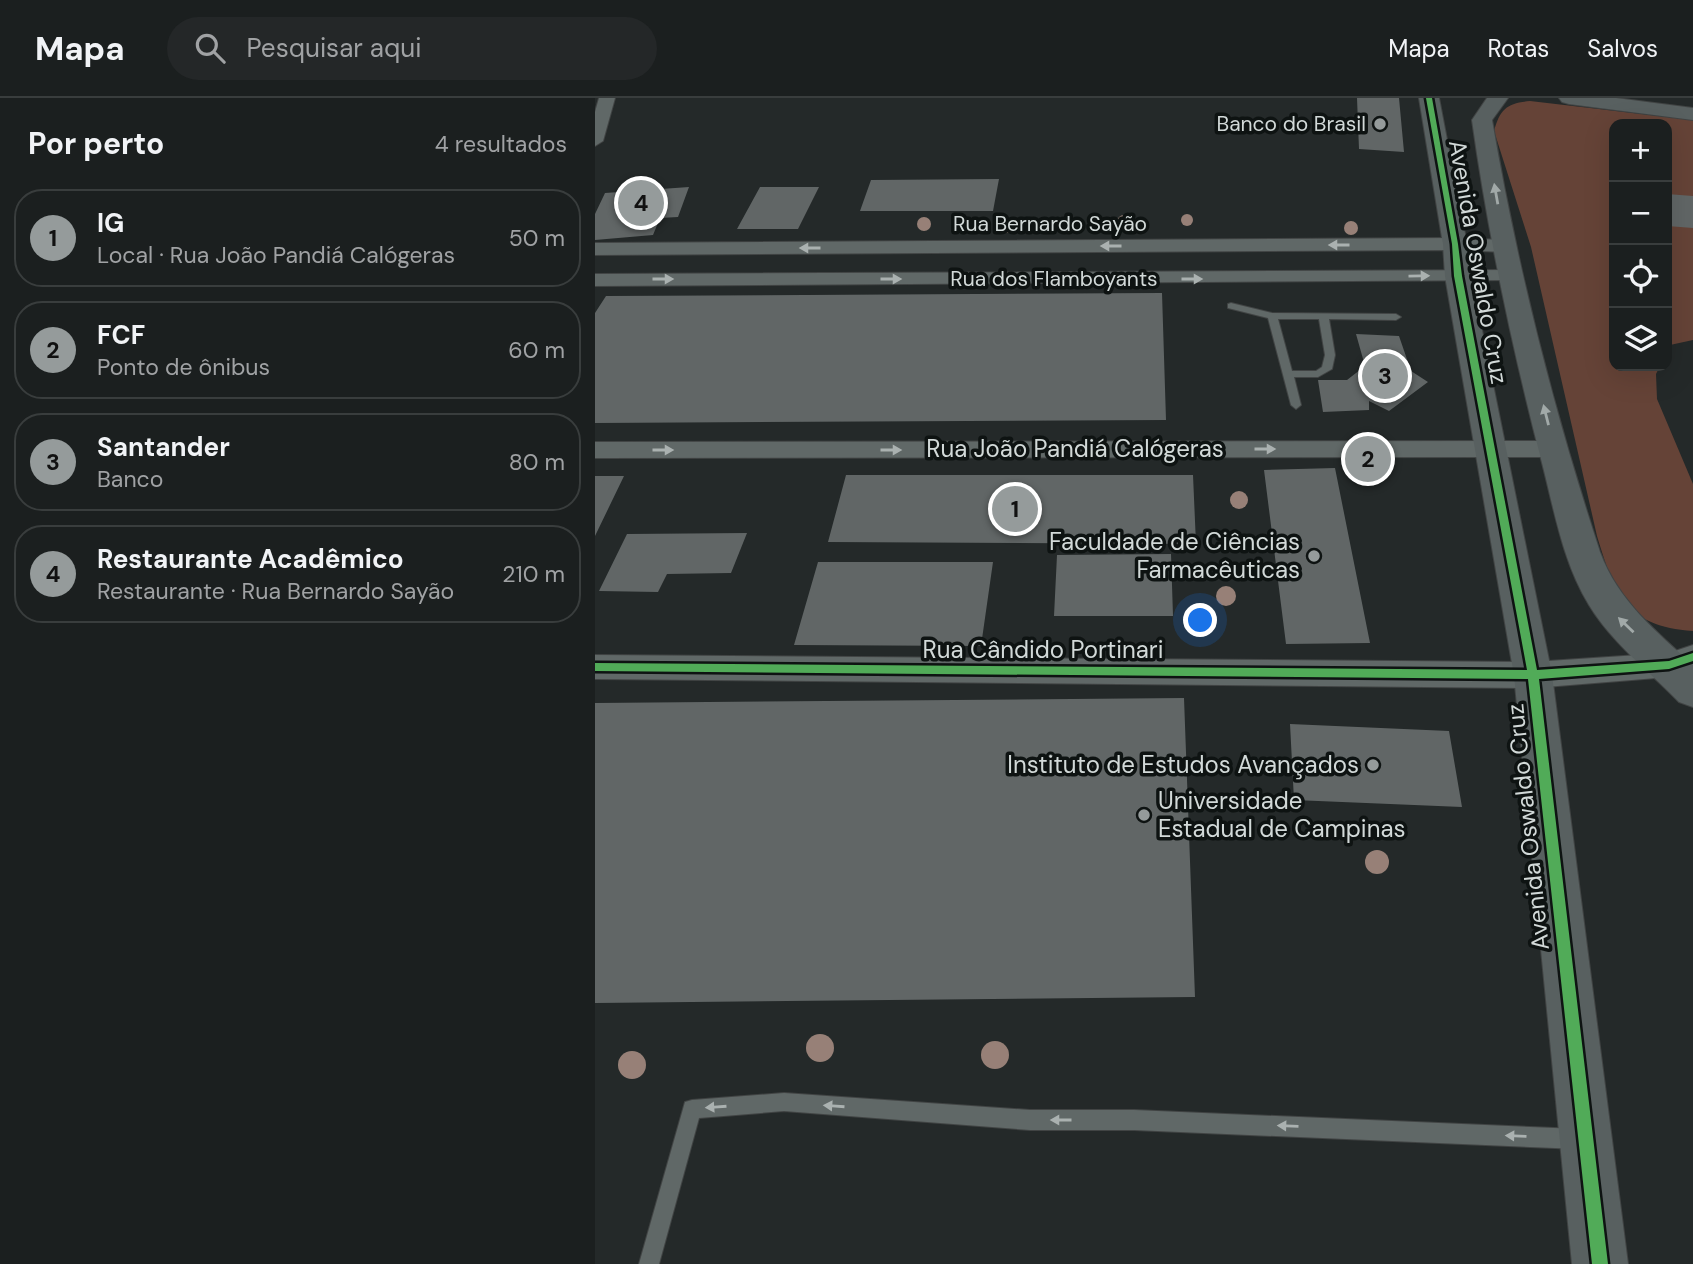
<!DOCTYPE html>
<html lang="pt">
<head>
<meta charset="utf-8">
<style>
	body { margin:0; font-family:"DM Sans",sans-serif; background:#242728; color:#f1f3f6 }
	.controls { position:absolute; right:21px; top:21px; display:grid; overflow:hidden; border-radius:14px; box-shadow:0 7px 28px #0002 }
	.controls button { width:63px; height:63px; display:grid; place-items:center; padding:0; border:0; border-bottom:2px solid #393d3d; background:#1b1f1f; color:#f1f3f6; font:35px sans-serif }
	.you { position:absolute; left:606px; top:523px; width:24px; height:24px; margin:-18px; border:5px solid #fff; border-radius:50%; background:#1a73e8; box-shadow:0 0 0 10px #1a73e833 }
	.badge { display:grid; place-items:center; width:46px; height:46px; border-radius:50%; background:#959b9b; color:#111; font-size:23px; font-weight:700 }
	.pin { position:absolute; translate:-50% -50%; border:4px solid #fff; box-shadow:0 2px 7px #0006 }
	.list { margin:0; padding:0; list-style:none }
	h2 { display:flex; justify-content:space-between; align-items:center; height:91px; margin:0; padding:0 28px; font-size:30px }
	h2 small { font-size:23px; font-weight:400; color:#a0a2a4 }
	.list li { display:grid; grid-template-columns:46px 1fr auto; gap:21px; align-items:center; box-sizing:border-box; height:98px; margin:0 14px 14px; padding:0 14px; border:2px solid #393d3d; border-radius:28px }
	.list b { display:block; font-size:26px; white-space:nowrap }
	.list p { margin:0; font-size:23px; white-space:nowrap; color:#a0a2a4 }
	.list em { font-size:23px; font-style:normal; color:#a0a2a4 }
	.icon { flex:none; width:38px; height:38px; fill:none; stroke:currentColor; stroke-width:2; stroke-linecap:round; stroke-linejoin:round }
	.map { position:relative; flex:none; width:1098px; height:1166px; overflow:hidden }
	header { display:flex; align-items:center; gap:42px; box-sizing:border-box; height:98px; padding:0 35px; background:#1b1f1f; border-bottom:2px solid #393d3d }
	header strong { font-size:33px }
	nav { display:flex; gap:38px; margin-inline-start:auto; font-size:24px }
	.search { width:490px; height:63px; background:#242728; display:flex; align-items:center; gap:18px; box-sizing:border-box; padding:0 24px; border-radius:38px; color:#a0a2a4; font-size:26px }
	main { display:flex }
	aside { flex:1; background:#1b1f1f }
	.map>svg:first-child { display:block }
</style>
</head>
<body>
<header>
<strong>Mapa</strong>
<div class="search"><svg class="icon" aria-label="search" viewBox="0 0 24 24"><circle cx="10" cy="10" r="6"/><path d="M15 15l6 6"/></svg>Pesquisar aqui</div>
<nav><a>Mapa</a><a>Rotas</a><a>Salvos</a></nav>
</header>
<main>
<aside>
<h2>Por perto<small>4 resultados</small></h2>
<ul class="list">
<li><span class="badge">1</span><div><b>IG</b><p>Local · Rua João Pandiá Calógeras</p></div><em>50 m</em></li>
<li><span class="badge">2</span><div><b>FCF</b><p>Ponto de ônibus</p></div><em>60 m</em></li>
<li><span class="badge">3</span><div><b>Santander</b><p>Banco</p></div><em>80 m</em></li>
<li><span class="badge">4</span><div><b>Restaurante Acadêmico</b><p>Restaurante · Rua Bernardo Sayão</p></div><em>210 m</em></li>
</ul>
</aside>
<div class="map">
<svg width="1098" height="1166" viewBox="0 0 1098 1166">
	<rect width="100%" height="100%" fill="#242929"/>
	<!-- green -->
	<path fill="#654337" d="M 935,3 L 1098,22 L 1098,242 L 1075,247 L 1072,253 L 1072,26 L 1019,26 L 1019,268 L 1065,268 L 1061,276 L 1062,301 L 1098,386 L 1098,533 C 1030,528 1020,497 1002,438 L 936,149 L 899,33 C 905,11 912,5 935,3 Z"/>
	<!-- building -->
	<path fill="#616666" d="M 762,0 L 804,0 L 809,54 L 764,51 Z
		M 404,81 L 398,113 L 265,113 L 276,82 Z
		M 94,89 L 83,119 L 65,120 L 58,137 L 0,142 L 0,116 L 10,95 Z
		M 165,89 L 224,89 L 203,131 L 142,131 Z
		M 1072,96 L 1098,98 L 1098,130 L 1072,128 Z
		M 567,195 L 571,322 L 0,325 L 0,215 L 11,198 Z
		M 761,236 L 804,238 L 816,273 L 833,284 L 794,313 L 774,303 L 774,312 L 728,314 L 723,282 L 752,282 L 770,268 Z
		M 740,370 L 775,545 L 691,546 L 669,372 Z
		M 251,377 L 598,377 L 601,446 L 233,444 Z
		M 0,378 L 29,378 L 0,438 Z
		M 152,435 L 136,475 L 72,476 L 63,494 L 4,493 L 32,436 Z
		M 576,456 L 578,518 L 459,518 L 462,457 Z
		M 223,464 L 398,464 L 386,548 L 199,547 Z
		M 589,600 L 600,899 L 0,905 L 0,605 Z
		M 695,626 L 854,633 L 867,709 L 699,702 Z"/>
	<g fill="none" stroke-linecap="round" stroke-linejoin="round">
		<defs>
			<path id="lane" d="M 636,205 L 677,215 L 801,216 L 806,219 L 801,222 L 734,221 L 740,257 L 737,271 L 723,279 L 699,279 L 706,307 L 701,311 L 696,307 L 673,220 L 633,210 L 633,206 ZM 683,221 L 724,221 L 730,257 L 727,269 L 721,273 L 697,273 Z
				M 189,995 L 435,1012 L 539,1012 L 984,1031 L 991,1034 L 994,1041 L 991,1048 L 984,1051 L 539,1032 L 435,1032 L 189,1013 L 104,1020 L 64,1166 L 44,1166 L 90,1004 L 97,1002 Z"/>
			<path id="street" d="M 4,0 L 20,0 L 8,43 L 0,48 L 0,14 Z
				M 860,140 L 910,142 L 920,148 L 910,154 L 860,152 L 0,157 L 0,145 Z
				M 917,172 L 924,174 L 927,178 L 924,182 L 0,188 L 0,176 Z
				M 959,343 L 968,345 L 971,351 L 968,357 L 959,359 L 0,360 L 0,344 Z
				M 1098,547 L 1098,571 L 1074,579 L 938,590 L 0,581 L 0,557 L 938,564 L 1074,555 Z"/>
			<path id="secondary" d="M 824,0 L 844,0 L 872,146 L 876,178 L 957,577 L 1033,1166 L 977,1166 L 919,577 L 850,178 L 848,146 Z
				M 892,0 L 913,0 L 897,22 C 922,168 959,314 1005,454 C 1023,503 1061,533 1098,567 L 1098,609 L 1084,604 C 1054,573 1017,545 994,507 C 967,463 959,410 946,361 C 917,249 893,136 877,22 Z
				M 964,0 L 1021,0 L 1098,10 L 1098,22 L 974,6 L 967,4 Z"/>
		</defs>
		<!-- lane casing -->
		<use href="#lane" stroke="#414444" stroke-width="2"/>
		<!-- street casing -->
		<use href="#street" stroke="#414444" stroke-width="2"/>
		<!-- secondary casing -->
		<use href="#secondary" stroke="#414444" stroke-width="2"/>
		<!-- lane -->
		<use href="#lane" fill="#606867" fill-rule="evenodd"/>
		<!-- street -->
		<use href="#street" fill="#606867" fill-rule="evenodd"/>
		<!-- secondary -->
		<use href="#secondary" fill="#586060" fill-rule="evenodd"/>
		<defs>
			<path id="cycleway" d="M 831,0 L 837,0 L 863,146 L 867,178 L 942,572 L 1074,563 L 1098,555 L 1098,563 L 1074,571 L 944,581 L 1013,1166 L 997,1166 L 933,581 L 0,573 L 0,565 L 932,572 L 859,178 L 857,146 Z"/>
		</defs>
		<!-- cycleway casing -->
		<use href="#cycleway" stroke="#0e1312" stroke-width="5"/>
		<!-- cycleway -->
		<use href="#cycleway" fill="#51ab58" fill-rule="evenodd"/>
	</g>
	<!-- trees -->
	<g fill="#978077">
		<circle cx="592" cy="122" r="6"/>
		<circle cx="529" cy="124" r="7"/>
		<circle cx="329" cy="126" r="7"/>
		<circle cx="414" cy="128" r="7"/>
		<circle cx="756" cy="130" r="7"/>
		<circle cx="644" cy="402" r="9"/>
		<circle cx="631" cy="498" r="10"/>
		<circle cx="782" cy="764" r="12"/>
		<circle cx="225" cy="950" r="14"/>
		<circle cx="400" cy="957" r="14"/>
		<circle cx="37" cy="967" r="14"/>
	</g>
	<!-- one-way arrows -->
	<defs><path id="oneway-solid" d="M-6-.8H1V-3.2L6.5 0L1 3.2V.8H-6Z" transform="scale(1.75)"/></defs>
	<g fill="#a1a9a8">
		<use href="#oneway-solid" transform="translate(901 96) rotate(-100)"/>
		<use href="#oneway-solid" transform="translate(951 317) rotate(-104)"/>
		<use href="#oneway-solid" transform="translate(1031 527) rotate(-136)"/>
	</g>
	<g fill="#aab1b0">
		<use href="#oneway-solid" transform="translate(744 147) rotate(180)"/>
		<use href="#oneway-solid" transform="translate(516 148) rotate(180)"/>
		<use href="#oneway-solid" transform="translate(215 150) rotate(180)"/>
		<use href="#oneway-solid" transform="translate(824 178) rotate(-1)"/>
		<use href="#oneway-solid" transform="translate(68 181)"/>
		<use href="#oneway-solid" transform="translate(296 181)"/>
		<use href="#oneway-solid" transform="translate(597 181)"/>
		<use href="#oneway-solid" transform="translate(670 351)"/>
		<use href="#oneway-solid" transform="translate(68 352)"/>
		<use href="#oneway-solid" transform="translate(296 352)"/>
		<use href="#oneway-solid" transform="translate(239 1008) rotate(-176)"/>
		<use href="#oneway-solid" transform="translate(121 1009) rotate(176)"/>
		<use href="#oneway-solid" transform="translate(466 1022) rotate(180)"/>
		<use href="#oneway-solid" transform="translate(693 1028) rotate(-178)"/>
		<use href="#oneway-solid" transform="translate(921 1038) rotate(-178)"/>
	</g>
	<!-- markers -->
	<g fill="#959b9b" stroke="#0e1312" stroke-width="2.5">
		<circle cx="785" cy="26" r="7"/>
		<circle cx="719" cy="458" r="7"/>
		<circle cx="778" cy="667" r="7"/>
		<circle cx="549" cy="717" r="7"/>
	</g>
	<g text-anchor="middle" stroke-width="7" stroke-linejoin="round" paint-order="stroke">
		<!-- far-poi labels -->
		<g font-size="21" fill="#d2d9d8" stroke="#0e1312" text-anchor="end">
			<text x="771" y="33">Banco do Brasil</text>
		</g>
		<!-- far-street labels -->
		<g font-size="21" fill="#d2d9d8" stroke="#0e1312">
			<text x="455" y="133">Rua Bernardo Sayão</text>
			<text x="459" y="188">Rua dos Flamboyants</text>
		</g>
		<!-- street labels -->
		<g font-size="24" fill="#d2d9d8" stroke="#0e1312">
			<text transform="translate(883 164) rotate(80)" y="8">Avenida Oswaldo Cruz</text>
			<text x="480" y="359">Rua João Pandiá Calógeras</text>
			<text x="448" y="560">Rua Cândido Portinari</text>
			<text transform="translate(933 729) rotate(-96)" y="8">Avenida Oswaldo Cruz</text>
		</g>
		<!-- poi labels -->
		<g font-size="24" fill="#d2d9d8" stroke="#0e1312" text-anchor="end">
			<text x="705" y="452">Faculdade de Ciências<tspan x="705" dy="28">Farmacêuticas</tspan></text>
			<text x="764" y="675">Instituto de Estudos Avançados</text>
			<text x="563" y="711" text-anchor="start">Universidade<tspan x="563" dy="28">Estadual de Campinas</tspan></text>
		</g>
	</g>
</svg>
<div class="controls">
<button>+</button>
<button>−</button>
<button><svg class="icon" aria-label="locate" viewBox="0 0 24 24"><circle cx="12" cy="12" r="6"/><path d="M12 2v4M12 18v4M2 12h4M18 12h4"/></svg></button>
<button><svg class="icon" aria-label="layers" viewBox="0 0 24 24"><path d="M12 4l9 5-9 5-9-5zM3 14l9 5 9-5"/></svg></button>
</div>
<div class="you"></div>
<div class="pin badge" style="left:420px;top:411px">1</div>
<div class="pin badge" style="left:773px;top:361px">2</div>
<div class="pin badge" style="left:790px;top:278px">3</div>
<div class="pin badge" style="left:46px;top:105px">4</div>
</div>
</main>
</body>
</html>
